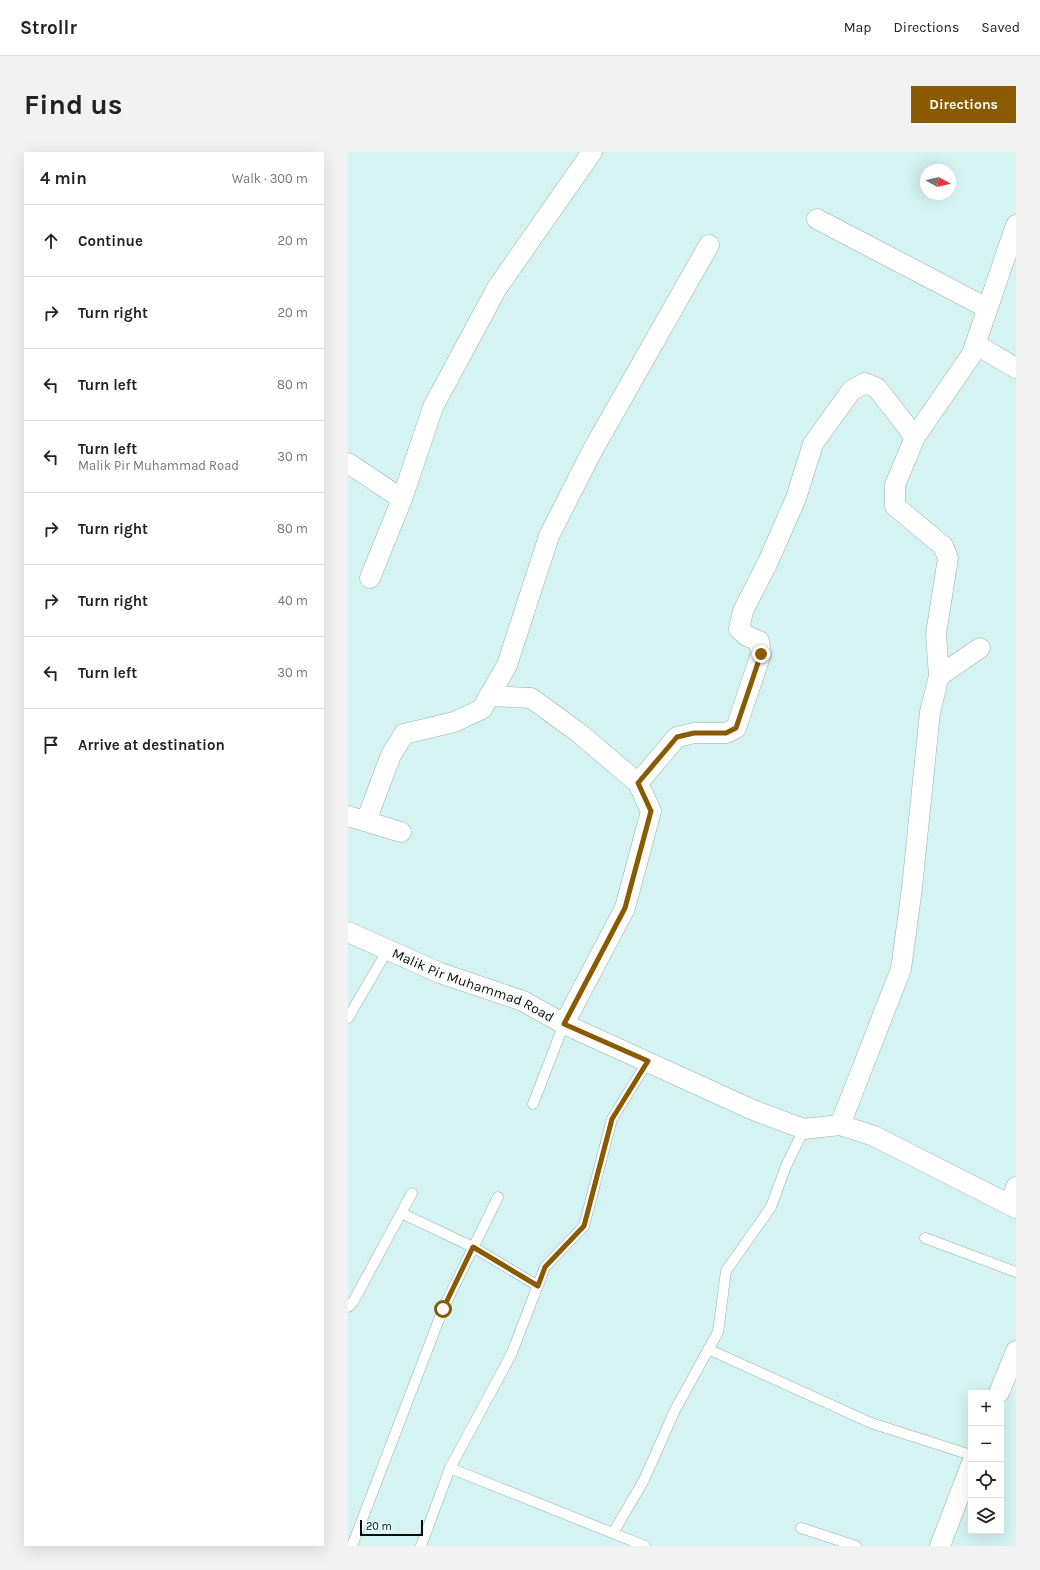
<!DOCTYPE html>
<html lang="en">
<head>
<meta charset="utf-8">
<style>
	body { margin:0; font-family:Karla,sans-serif; background:#f2f2f2; color:#222 }
	.controls { position:absolute; right:12px; bottom:12px; display:grid; overflow:hidden; border-radius:0px; box-shadow:0 4px 16px #0002 }
	.controls button { width:36px; height:36px; display:grid; place-items:center; padding:0; border:0; border-bottom:1px solid #e0e0e0; background:#fff; color:#222; font:20px sans-serif }
	.compass { position:absolute; left:572px; top:12px; width:36px; height:36px; border-radius:50%; background:#fff; box-shadow:0 4px 16px #0002; rotate:98deg }
	.scale { position:absolute; left:12px; bottom:10px; width:63px; box-sizing:border-box; padding-left:4px; border:2px solid #040e0e; border-top:0; font-size:11px; line-height:14px; white-space:nowrap; color:#040e0e; -webkit-text-stroke:3px #e7ffff; paint-order:stroke }
	.stop { position:absolute; width:12px; height:12px; margin:-9px; border:3px solid #895a00; border-radius:50%; background:#fff }
	.stop.end { background:#895a00; border-color:#fff; box-shadow:0 1px 4px #0008 }
	.list { margin:0; padding:0; list-style:none }
	h2 { display:flex; justify-content:space-between; align-items:center; height:52px; margin:0; padding:0 16px; font-size:17px }
	h2 small { font-size:13px; font-weight:400; color:#767676 }
	.list li { display:grid; grid-template-columns:26px 1fr auto; gap:12px; align-items:center; box-sizing:border-box; height:72px; padding:0 16px; border-top:1px solid #e0e0e0 }
	.list b { display:block; font-size:15px; white-space:nowrap }
	.list p { margin:0; font-size:13px; white-space:nowrap; color:#767676 }
	.list em { font-size:13px; font-style:normal; color:#767676 }
	.icon { flex:none; width:22px; height:22px; fill:none; stroke:currentColor; stroke-width:2; stroke-linecap:round; stroke-linejoin:round }
	.map { position:relative; flex:none; width:668px; height:1394px; overflow:hidden; border-radius:0px }
	header { display:flex; align-items:center; gap:24px; box-sizing:border-box; height:56px; padding:0 20px; background:#fff; border-bottom:1px solid #e0e0e0 }
	header strong { font-size:19px }
	nav { display:flex; gap:22px; margin-inline-start:auto; font-size:14px }
	.intro { display:flex; align-items:center; justify-content:space-between; box-sizing:border-box; height:96px; padding:0 24px }
	h1 { margin:0; font-size:28px }
	.button { padding:10px 18px; border-radius:0px; background:#895a00; color:#fff; font-size:14px; font-weight:700 }
	main { display:flex; gap:24px; padding:0 24px }
	aside { flex:1; background:#fff; border-radius:0px; box-shadow:0 4px 16px #0002 }
	.map>svg:first-child { display:block }
</style>
</head>
<body>
<header>
<strong>Strollr</strong>
<nav><a>Map</a><a>Directions</a><a>Saved</a></nav>
</header>
<div class="intro"><h1>Find us</h1><a class="button">Directions</a></div>
<main>
<aside>
<h2>4 min<small>Walk · 300 m</small></h2>
<ul class="list">
<li><svg class="icon" aria-label="ahead" viewBox="0 0 24 24"><path d="M12 20V5M6 11l6-6 6 6"/></svg><div><b>Continue</b></div><em>20 m</em></li>
<li><svg class="icon" aria-label="right" viewBox="0 0 24 24"><path d="M7 20v-9h11M14 6l5 5-5 5"/></svg><div><b>Turn right</b></div><em>20 m</em></li>
<li><svg class="icon" aria-label="left" viewBox="0 0 24 24"><path d="M17 20v-9H6M10 6l-5 5 5 5"/></svg><div><b>Turn left</b></div><em>80 m</em></li>
<li><svg class="icon" aria-label="left" viewBox="0 0 24 24"><path d="M17 20v-9H6M10 6l-5 5 5 5"/></svg><div><b>Turn left</b><p>Malik Pir Muhammad Road</p></div><em>30 m</em></li>
<li><svg class="icon" aria-label="right" viewBox="0 0 24 24"><path d="M7 20v-9h11M14 6l5 5-5 5"/></svg><div><b>Turn right</b></div><em>80 m</em></li>
<li><svg class="icon" aria-label="right" viewBox="0 0 24 24"><path d="M7 20v-9h11M14 6l5 5-5 5"/></svg><div><b>Turn right</b></div><em>40 m</em></li>
<li><svg class="icon" aria-label="left" viewBox="0 0 24 24"><path d="M17 20v-9H6M10 6l-5 5 5 5"/></svg><div><b>Turn left</b></div><em>30 m</em></li>
<li><svg class="icon" aria-label="arrive" viewBox="0 0 24 24"><path d="M6 21V4h12l-3 4 3 4H6"/></svg><div><b>Arrive at destination</b></div></li>
</ul>
</aside>
<div class="map">
<svg width="668" height="1394" viewBox="0 0 668 1394">
	<rect width="100%" height="100%" fill="#d5f3f3"/>
	<g fill="none" stroke-linecap="round" stroke-linejoin="round">
		<defs>
			<path id="lane" d="M 0,866 L 39,799
				M 185,952 L 216,872
				M 53,1061 L 125,1095 L 190,1134
				M 577,1086 L 668,1120
				M 0,1155 L 5,1150 L 64,1041
				M 360,1197 L 523,1271 L 623,1303
				M 102,1316 L 297,1394
				M 453,1376 L 508,1394
				M 265,1381 L 296,1328 L 327,1258 L 370,1180 L 378,1119 L 423,1055 L 438,1014 L 456,977
				M 4,1394 L 95,1157 L 150,1045
				M 73,1394 L 102,1316 L 163,1203 L 197,1115 L 236,1074 L 264,967 L 300,909"/>
			<g id="street">
				<path d="M 469,67 L 639,156"/>
				<path d="M 627,192 L 668,216"/>
				<path d="M 0,311 L 54,347"/>
				<path d="M 22,426 L 54,347 L 85,255 L 149,136 L 244,0"/>
				<path d="M 591,524 L 588,482 L 600,406 L 595,394 L 547,354 L 547,333 L 567,285 L 624,202 L 668,73"/>
				<path d="M 141,544 L 183,546 L 231,581 L 290,631 L 303,659 L 277,756 L 216,872"/>
				<path d="M 290,631 L 329,585 L 346,581 L 378,581 L 388,576 L 413,502 L 411,489 L 399,484 L 391,477 L 395,459 L 420,410 L 448,346 L 465,292 L 503,239 L 517,231 L 529,236 L 567,285"/>
				<path d="M 0,664 L 53,680"/>
				<path d="M 18,669 L 43,603 L 56,582 L 106,570 L 134,557 L 159,513 L 201,384 L 243,301 L 361,93"/>
				<path id="s1" d="M 0,780 L 92,821 L 175,849 L 216,872 L 405,958 L 456,977 L 492,973 L 526,984 L 668,1056"/>
				<path d="M 492,973 L 553,817 L 564,736 L 582,560 L 591,524 L 632,496"/>
				<path d="M 662,1052 L 668,1035"/>
				<path d="M 651,1241 L 668,1199"/>
				<path d="M 592,1394 L 623,1313"/>
			</g>
		</defs>
		<!-- lane casing -->
		<use href="#lane" stroke="#94b0b0" stroke-width="11"/>
		<!-- street casing -->
		<use href="#street" stroke="#94b0b0" stroke-width="21"/>
		<!-- lane -->
		<use href="#lane" stroke="#fff" stroke-width="10"/>
		<!-- street -->
		<use href="#street" stroke="#fff" stroke-width="20"/>
	</g>
	<g fill="none" stroke-linecap="round" stroke-linejoin="round">
		<!-- route -->
		<path stroke="#895a00" stroke-width="5" d="M 95,1157 L 125,1095 L 190,1134 L 197,1115 L 236,1074 L 264,967 L 300,909 L 216,872 L 277,756 L 303,659 L 290,631 L 329,585 L 346,581 L 378,581 L 388,576 L 413,502"/>
	</g>
	<g text-anchor="middle" stroke-width="3" stroke-linejoin="round" paint-order="stroke">
		<!-- street labels -->
		<g font-size="14" fill="#040e0e" stroke="#e7ffff">
			<text dy="5" stroke="none"><textPath href="#s1" startOffset="136">Malik Pir Muhammad Road</textPath></text>
		</g>
	</g>
</svg>
<div class="controls">
<button>+</button>
<button>−</button>
<button><svg class="icon" aria-label="locate" viewBox="0 0 24 24"><circle cx="12" cy="12" r="6"/><path d="M12 2v4M12 18v4M2 12h4M18 12h4"/></svg></button>
<button><svg class="icon" aria-label="layers" viewBox="0 0 24 24"><path d="M12 4l9 5-9 5-9-5zM3 14l9 5 9-5"/></svg></button>
</div>
<svg class="compass" viewBox="-18 -18 36 36"><path d="M0-13l5 13h-10z" fill="#e53935"/><path d="M0 13l5-13h-10z" fill="#767676"/></svg>
<div class="scale">20 m</div>
<div class="stop" style="left:95px;top:1157px"></div>
<div class="stop end" style="left:413px;top:502px"></div>
</div>
</main>
</body>
</html>
